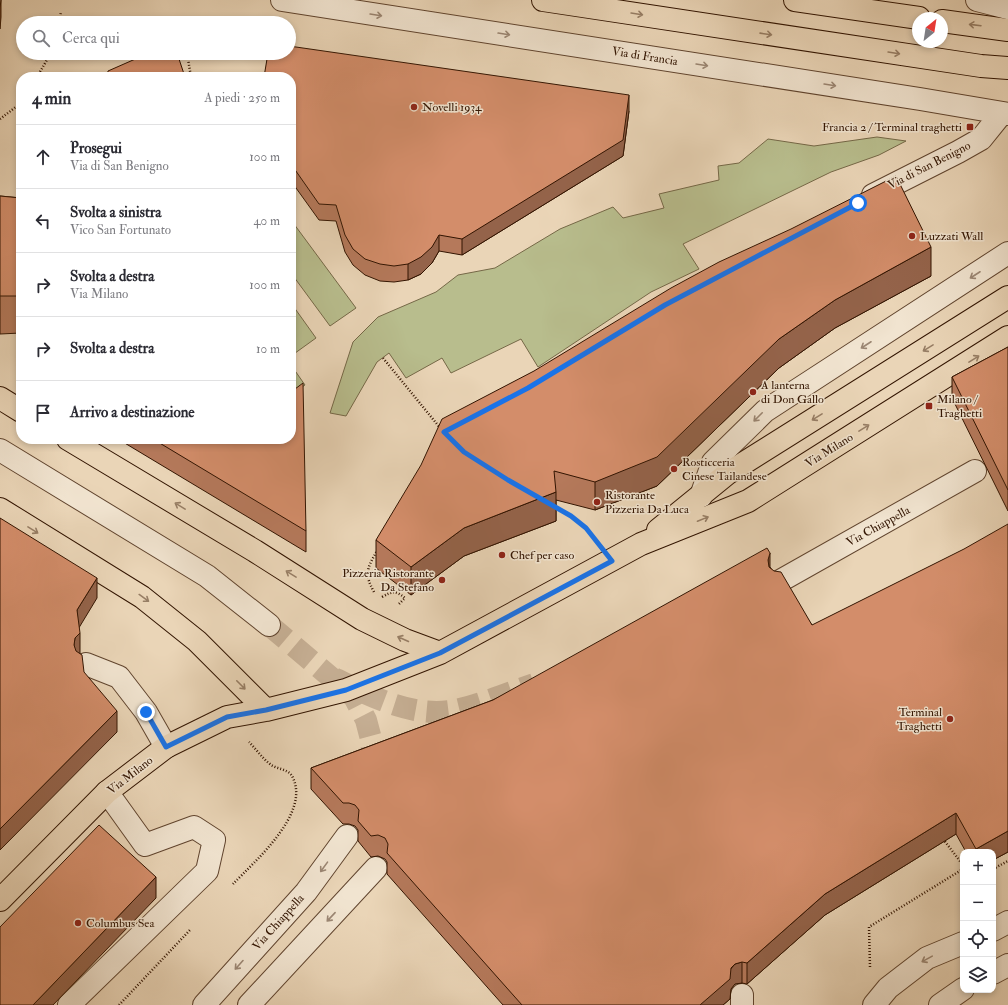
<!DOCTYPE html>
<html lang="it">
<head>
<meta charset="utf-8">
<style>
	body { margin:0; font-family:"IM FELL Double Pica",serif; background:#f7f7f7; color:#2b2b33 }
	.controls { position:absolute; right:12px; bottom:12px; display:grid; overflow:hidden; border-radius:8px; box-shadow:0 2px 6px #0003 }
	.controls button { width:36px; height:36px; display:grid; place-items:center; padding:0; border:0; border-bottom:1px solid #e1e1e2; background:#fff; color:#2b2b33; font:20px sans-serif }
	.compass { position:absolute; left:912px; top:12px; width:36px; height:36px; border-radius:50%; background:#fff; box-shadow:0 2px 6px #0003; rotate:30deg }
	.stop { position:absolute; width:12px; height:12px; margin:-9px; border:3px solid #1a73e8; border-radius:50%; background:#fff }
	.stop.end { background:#1a73e8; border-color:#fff; box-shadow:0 1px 4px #0008 }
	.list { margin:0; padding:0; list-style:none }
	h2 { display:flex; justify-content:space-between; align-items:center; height:52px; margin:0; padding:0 16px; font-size:17px }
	h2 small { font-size:13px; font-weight:400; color:#7c7c81 }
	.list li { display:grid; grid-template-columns:26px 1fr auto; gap:12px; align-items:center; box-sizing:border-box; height:64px; padding:0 16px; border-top:1px solid #e1e1e2 }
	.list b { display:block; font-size:15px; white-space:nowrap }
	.list p { margin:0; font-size:13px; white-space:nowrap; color:#7c7c81 }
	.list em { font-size:13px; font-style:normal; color:#7c7c81 }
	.icon { flex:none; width:22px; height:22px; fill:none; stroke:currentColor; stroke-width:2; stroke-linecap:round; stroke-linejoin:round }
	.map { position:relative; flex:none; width:1008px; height:1005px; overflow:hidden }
	.search { position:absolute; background:#fff; box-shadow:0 2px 6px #0003; left:16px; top:16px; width:280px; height:44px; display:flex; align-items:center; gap:10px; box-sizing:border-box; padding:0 14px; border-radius:22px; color:#7c7c81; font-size:15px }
	.panel { position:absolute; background:#fff; box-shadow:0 2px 6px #0003; left:16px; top:72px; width:280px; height:372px; border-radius:16px }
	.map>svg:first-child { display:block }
</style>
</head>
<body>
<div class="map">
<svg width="1008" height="1005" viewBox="0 0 1008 1005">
	<rect width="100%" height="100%" fill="#ead5b7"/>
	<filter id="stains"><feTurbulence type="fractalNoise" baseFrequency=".005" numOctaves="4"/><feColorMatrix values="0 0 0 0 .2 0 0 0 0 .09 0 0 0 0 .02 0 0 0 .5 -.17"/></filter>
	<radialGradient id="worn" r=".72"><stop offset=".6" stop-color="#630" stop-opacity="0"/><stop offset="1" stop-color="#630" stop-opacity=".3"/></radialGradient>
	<!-- green -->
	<path fill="#b8bd8d" stroke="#756847" d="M 877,137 L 906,141 L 879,155 L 831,172 L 683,244 L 699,269 L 651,292 L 538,367 L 521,339 L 451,373 L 442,358 L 406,378 L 389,353 L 377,362 L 346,416 L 330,413 L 353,342 L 378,317 L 436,292 L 458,275 L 495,268 L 560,229 L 613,207 L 623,218 L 664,208 L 659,194 L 719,180 L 718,166 L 739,163 L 768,139 L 814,146 Z
		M 291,220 L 356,308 L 330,326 L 291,273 Z
		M 291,303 L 316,338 L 291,356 Z
		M 291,365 L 305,385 L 291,395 Z"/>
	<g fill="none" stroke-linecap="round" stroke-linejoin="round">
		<!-- minor-tunnel -->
		<path stroke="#c5ae93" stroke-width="22" stroke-dasharray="22 11" stroke-linecap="butt" d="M 269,625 L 354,697 L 366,720 L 371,739 L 372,761 L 370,775
			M 334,678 C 370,696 414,719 456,710 C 482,704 508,693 534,684"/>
		<defs>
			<path id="minor" d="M 282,0 L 920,99 L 1008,114
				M 977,0 L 1008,8
				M 873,195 L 958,152 L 981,139 L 1002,113
				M 0,450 L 207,576 L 269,625
				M 701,496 L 713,462 L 765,411 L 1008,253
				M 780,581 L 975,471
				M 86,664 L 119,677 L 146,712 L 166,747
				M 993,930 L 1008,922
				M 993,973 L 1008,965
				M 69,1005 L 207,871 L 214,840 L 194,827 L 145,845 L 107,792
				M 204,1005 L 306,892 L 347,836
				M 249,1005 L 376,868
				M 742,1005 L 742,995
				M 874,1005 L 888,988 L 927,958 L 963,943
				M 940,1005 L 963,989"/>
			<path id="major" d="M 0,398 L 21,411
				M 68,439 L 255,551 L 362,619 L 405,640 L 440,653
				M 0,509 L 142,597 L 197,641 L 266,710
				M 658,530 L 728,473 L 1008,297
				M 0,900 L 107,792 L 166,747 L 227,717 L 266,710 L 346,690 L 440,653 L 641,544 L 748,501 L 1008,337"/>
			<path id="highway" d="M 543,0 L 981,66 L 1008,68
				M 795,0 L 919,18
				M 942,21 L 1008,30"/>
		</defs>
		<!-- minor casing -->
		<use href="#minor" stroke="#60442e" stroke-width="24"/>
		<!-- major casing -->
		<use href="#major" stroke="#321401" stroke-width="24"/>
		<!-- highway casing -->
		<use href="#highway" stroke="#321401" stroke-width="24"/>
		<!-- path -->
		<path stroke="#321401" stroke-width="2.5" stroke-dasharray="1 2" stroke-linecap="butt" d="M 59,23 L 61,12
			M 187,53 L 191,77
			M 37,77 L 51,53
			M 0,119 L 21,103
			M 383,358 L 441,429
			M 555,507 C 570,515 583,524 594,538
			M 374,592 C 364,574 367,568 377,551
			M 382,597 C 393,591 395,590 405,598 L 398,605
			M 943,839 L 963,865
			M 993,869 L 1008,861
			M 233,884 C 255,861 310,814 293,778 C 289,768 277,770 270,764 C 262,758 256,749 249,742
			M 870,967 L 869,927 L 963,869
			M 119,1005 L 190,930"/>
		<!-- minor -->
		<use href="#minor" stroke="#f1e4d0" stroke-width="22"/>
		<!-- major -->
		<use href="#major" stroke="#ead5b7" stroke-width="22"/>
		<!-- highway -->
		<use href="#highway" stroke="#ead5b7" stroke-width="22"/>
	</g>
	<!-- wall -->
	<path fill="#b5795b" stroke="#321401" d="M 291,77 L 629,111 L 623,156 L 462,255 L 439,251 L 432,263 L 421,274 L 408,280 L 394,282 L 380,281 L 365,275 L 353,265 L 345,252 L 336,221 L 319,220 L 291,181 Z
		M 0,196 L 21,198 L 21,333 L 0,334 Z
		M 931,276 L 835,328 L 779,368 L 657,486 L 595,510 L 556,500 L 556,521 L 464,556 L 411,595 L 376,568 L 376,540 Z
		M 1008,347 L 1008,511 L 952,398 L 952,377 Z
		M 118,439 L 226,439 L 306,531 L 306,552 Z
		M 770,567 L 812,625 L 1008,852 L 993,860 L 993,852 L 966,852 L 956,834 L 825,915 L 747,984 L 742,983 L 735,984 L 731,989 L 730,999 L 723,1005 L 503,1005 L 387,874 L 387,862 L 385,859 L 378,856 L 371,857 L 358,841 L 358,830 L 355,826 L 349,824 L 343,824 L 311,789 L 311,768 L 493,700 Z"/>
	<!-- shaded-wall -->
	<path fill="#94634a" stroke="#321401" d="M 1,0 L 1,17 L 0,29 L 0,8 Z
		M 629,95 L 629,111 L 623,156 L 462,255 L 462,239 Z
		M 439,235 L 439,251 L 432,263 L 421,274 L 408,280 L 408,264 Z
		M 931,247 L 931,276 L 835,328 L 779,368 L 657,486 L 595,510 L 595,482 L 779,339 L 835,300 Z
		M 556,492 L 556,521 L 464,556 L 411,595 L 411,567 L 464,528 Z
		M 770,553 L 770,574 L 768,560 Z
		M 97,578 L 97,598 L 77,631 L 77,610 Z
		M 80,633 L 80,654 L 75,659 L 74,645 L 75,638 Z
		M 117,711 L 117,732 L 0,850 L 0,829 Z
		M 956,813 L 956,834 L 825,915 L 747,984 L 747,963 L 825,894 Z
		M 1008,831 L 1008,852 L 993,860 L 993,852 L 976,852 L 976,849 Z
		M 156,877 L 156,898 L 53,1005 L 33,1005 Z
		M 742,962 L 742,983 L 735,984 L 731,989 L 730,999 L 723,1005 L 700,1005 L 735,964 Z"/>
	<!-- building -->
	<path fill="#d38d6a" stroke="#321401" d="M 289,46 L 629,95 L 623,140 L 462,239 L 439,235 L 432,247 L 421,257 L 408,264 L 394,266 L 380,264 L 365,259 L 353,249 L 345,235 L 336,205 L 319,204 L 291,164 L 291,77 L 264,77 L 268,53 L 289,53 Z
		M 149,53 L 177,53 L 185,77 L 107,77 L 108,71 Z
		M 896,176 L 931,247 L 835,300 L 779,339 L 657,457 L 595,482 L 554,471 L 556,492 L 464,528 L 411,567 L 376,540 L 421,465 L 442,419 L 534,371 L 671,288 L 719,262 L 791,229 Z
		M 0,196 L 21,198 L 21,296 L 0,296 Z
		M 1008,347 L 1008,490 L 952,377 Z
		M 303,383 L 306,531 L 153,439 L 226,439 L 226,440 L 228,439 L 291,439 L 291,392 Z
		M 0,518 L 97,578 L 77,610 L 80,633 L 75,638 L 74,645 L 76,651 L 82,655 L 84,672 L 117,711 L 0,829 Z
		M 1008,524 L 1008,831 L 976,849 L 956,813 L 825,894 L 747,963 L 742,962 L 735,964 L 731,968 L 730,979 L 700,1005 L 522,1005 L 387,853 L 388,844 L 385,838 L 378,835 L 371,836 L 358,821 L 359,810 L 355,805 L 349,803 L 343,803 L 311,768 L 493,700 L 767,548 L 770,553 L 768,560 L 769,567 L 774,571 L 781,572 L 812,625 L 964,549 Z
		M 99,825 L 156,877 L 33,1005 L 0,1005 L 0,927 Z"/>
	<!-- one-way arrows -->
	<defs><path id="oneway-shaft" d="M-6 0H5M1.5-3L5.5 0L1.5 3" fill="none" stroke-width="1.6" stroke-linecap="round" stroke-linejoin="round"/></defs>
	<g stroke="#977e65">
		<use href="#oneway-shaft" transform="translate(637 14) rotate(9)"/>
		<use href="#oneway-shaft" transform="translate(975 25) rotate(-173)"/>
		<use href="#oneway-shaft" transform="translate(766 34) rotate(8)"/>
		<use href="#oneway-shaft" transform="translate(894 53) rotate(9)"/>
		<use href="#oneway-shaft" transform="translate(928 348) rotate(148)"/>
		<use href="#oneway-shaft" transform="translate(974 359) rotate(-32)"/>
		<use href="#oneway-shaft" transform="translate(817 417) rotate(148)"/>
		<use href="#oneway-shaft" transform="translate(864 428) rotate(-32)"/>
		<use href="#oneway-shaft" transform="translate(180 506) rotate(-149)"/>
		<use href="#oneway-shaft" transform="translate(703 519) rotate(-22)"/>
		<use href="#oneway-shaft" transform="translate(33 530) rotate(32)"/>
		<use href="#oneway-shaft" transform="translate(291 574) rotate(-148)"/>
		<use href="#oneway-shaft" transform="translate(144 598) rotate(36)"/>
		<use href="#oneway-shaft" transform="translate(403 639) rotate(-156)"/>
		<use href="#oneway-shaft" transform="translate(241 685) rotate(45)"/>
	</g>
	<g stroke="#9b8673">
		<use href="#oneway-shaft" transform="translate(376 15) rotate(9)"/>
		<use href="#oneway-shaft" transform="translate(504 34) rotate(9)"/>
		<use href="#oneway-shaft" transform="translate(702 65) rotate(9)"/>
		<use href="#oneway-shaft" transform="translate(830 85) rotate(9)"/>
		<use href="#oneway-shaft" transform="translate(975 275) rotate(147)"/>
		<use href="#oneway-shaft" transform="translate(866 345) rotate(147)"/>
		<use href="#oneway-shaft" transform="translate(758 417) rotate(135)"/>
		<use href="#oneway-shaft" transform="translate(324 867) rotate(126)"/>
		<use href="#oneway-shaft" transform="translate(331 917) rotate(133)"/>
		<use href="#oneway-shaft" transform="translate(927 959) rotate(151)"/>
		<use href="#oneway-shaft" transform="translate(239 965) rotate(132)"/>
	</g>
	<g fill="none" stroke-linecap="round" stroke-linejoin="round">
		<!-- route -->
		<path stroke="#1a73e8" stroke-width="5" d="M 146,712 L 166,747 L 227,717 L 266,710 L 346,690 L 440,653 L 612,561 L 586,528 L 571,516 L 508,480 L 464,452 L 444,432 L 528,388 L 665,305 L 858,203"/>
	</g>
	<!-- markers -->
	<g fill="#8f2418" stroke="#f1e4d0" stroke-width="1.5">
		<circle cx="414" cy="107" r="4"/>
		<rect x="966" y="123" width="8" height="8" rx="2"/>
		<circle cx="912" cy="236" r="4"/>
		<circle cx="753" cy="392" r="4"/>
		<rect x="925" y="402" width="8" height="8" rx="2"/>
		<circle cx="674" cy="469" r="4"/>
		<circle cx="597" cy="502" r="4"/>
		<circle cx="502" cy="555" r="4"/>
		<circle cx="442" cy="580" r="4"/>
		<circle cx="950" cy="719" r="4"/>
		<circle cx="78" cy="923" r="4"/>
	</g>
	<g text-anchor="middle" stroke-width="3" stroke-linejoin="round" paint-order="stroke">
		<!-- street labels -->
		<g font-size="12" fill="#321401" stroke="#f1e4d0">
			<text transform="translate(645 56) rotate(9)" y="4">Via di Francia</text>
			<text transform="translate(929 165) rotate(-27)" y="4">Via di San Benigno</text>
			<text transform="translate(829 450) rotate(-32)" y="4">Via Milano</text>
			<text transform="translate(878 526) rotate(-29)" y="4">Via Chiappella</text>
			<text transform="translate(130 775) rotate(-38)" y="4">Via Milano</text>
			<text transform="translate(278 922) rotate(-48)" y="4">Via Chiappella</text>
		</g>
		<!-- poi labels -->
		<g font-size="12" fill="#321401" stroke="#f1e4d0" text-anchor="start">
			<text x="422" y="111">Novelli 1934</text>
			<text x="962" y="131" text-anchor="end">Francia 2 / Terminal traghetti</text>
			<text x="920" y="240">Luzzati Wall</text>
			<text x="761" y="389">A lanterna<tspan x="761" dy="14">di Don Gallo</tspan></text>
			<text x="937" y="403">Milano /<tspan x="937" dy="14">Traghetti</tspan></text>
			<text x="682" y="466">Rosticceria<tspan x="682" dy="14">Cinese Tailandese</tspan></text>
			<text x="605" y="499">Ristorante<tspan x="605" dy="14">Pizzeria Da Luca</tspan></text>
			<text x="510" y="559">Chef per caso</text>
			<text x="434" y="577" text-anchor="end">Pizzeria Ristorante<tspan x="434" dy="14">Da Stefano</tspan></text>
			<text x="942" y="716" text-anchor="end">Terminal<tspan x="942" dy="14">Traghetti</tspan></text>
			<text x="86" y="927">Columbus Sea</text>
		</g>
	</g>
	<rect width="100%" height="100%" filter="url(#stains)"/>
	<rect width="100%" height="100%" fill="url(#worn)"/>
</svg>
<div class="controls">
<button>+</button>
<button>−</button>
<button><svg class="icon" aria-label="locate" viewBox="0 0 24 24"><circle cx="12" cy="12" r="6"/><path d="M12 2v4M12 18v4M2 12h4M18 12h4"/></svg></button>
<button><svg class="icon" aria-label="layers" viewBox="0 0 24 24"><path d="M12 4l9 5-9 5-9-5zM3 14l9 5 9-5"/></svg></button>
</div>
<svg class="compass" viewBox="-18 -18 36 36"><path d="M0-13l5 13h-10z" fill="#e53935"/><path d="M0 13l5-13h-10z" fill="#7c7c81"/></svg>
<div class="stop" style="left:858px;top:203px"></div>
<div class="stop end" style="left:146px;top:712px"></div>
<div class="search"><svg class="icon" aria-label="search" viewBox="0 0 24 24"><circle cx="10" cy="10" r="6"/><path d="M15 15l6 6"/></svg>Cerca qui</div>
<section class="panel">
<h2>4 min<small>A piedi · 250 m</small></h2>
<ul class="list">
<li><svg class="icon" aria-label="ahead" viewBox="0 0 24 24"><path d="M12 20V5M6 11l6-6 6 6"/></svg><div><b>Prosegui</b><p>Via di San Benigno</p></div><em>100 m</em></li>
<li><svg class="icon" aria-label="left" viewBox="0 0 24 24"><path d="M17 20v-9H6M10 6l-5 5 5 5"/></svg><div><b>Svolta a sinistra</b><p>Vico San Fortunato</p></div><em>40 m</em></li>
<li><svg class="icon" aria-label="right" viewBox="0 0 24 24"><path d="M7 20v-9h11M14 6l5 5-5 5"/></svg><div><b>Svolta a destra</b><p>Via Milano</p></div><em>100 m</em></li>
<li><svg class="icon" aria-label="right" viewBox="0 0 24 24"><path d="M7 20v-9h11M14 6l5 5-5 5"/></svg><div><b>Svolta a destra</b></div><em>10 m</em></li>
<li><svg class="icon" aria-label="arrive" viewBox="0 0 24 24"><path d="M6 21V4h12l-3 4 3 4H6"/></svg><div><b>Arrivo a destinazione</b></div></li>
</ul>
</section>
</div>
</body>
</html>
